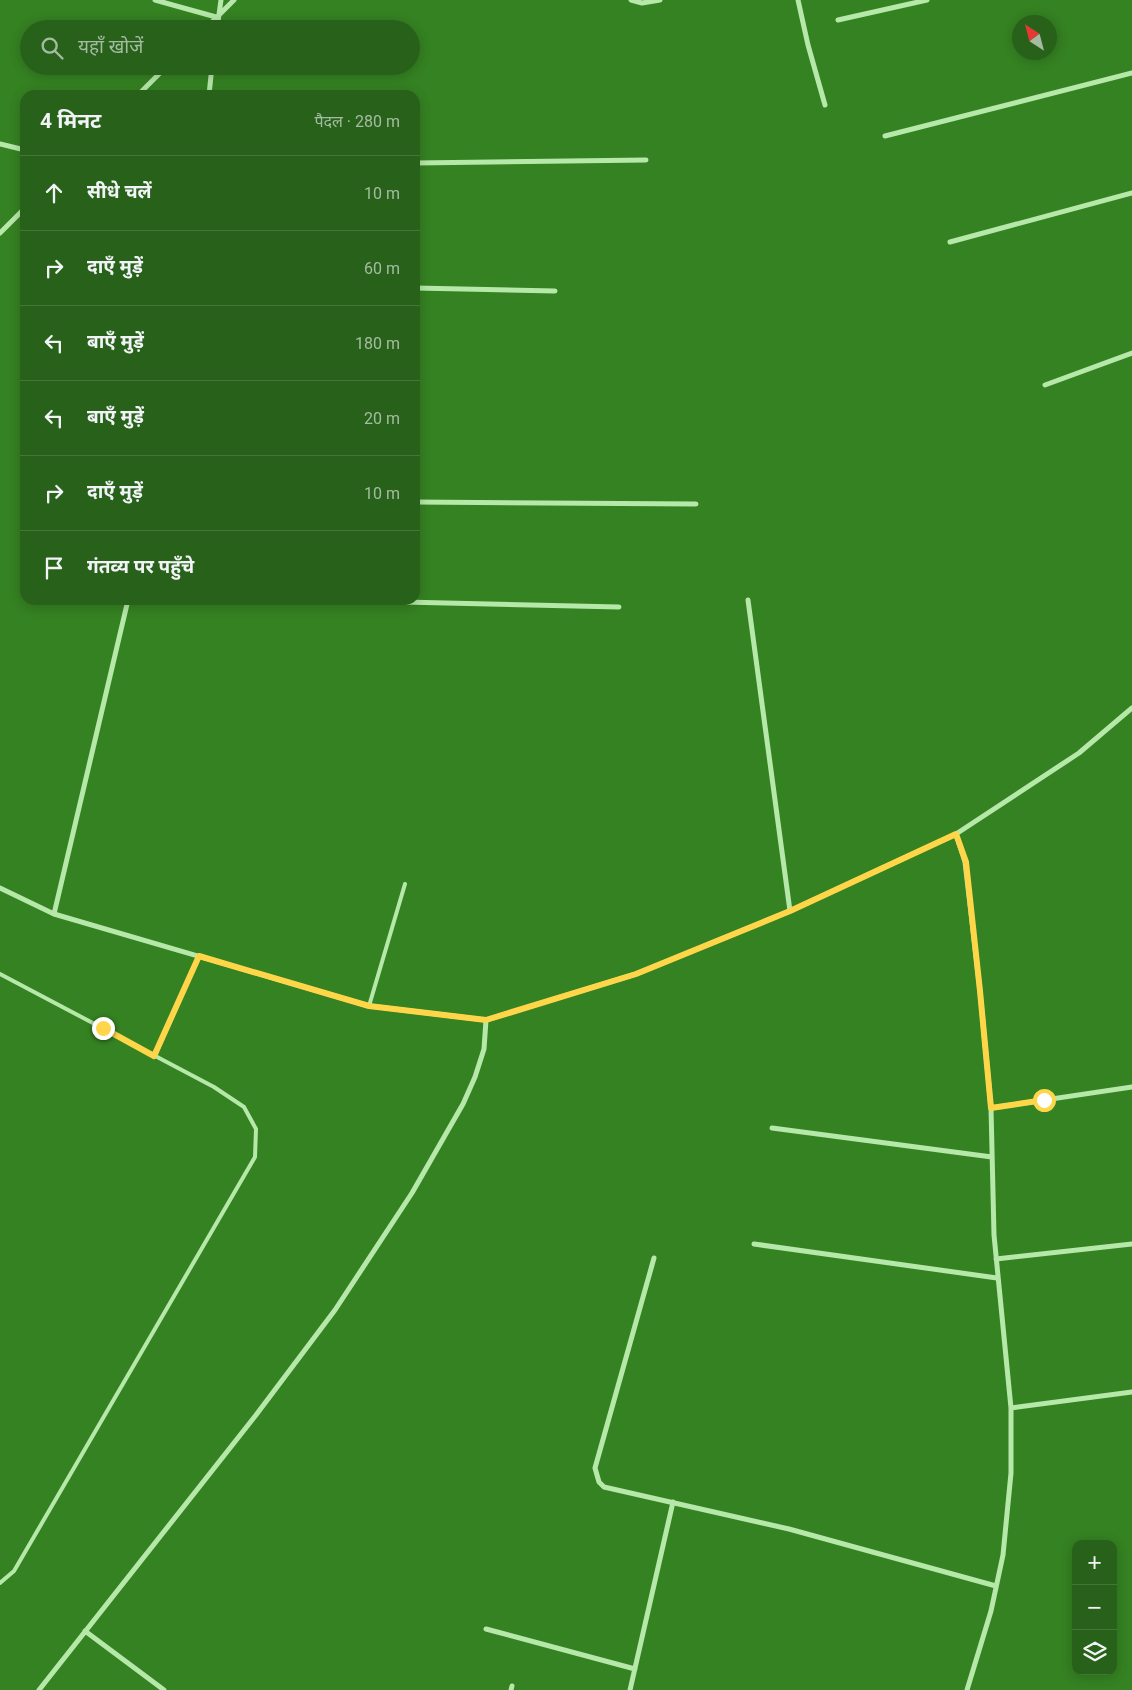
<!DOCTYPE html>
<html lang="hi">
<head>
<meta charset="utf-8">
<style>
	body { margin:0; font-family:Roboto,"Noto Sans Devanagari",sans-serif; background:#306823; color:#f1f3f6 }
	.controls { position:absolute; right:15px; bottom:15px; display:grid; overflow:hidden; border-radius:10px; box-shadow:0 2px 12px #0003 }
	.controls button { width:45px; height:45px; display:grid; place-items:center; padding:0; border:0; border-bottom:1px solid #447639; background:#28621a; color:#f1f3f6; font:25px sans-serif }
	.compass { position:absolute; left:1012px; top:15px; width:45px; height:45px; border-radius:50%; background:#28621a; box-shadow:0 2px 12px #0003; rotate:324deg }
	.stop { position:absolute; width:15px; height:15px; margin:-11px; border:4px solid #ffd54a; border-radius:50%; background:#fff }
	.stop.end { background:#ffd54a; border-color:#fff; box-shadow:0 1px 5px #0008 }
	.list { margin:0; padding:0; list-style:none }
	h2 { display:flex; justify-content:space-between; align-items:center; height:65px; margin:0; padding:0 20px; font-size:21px }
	h2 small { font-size:16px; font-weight:400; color:#a5bca2 }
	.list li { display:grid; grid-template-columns:32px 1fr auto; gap:15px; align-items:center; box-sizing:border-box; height:75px; padding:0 20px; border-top:1px solid #447639 }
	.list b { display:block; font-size:19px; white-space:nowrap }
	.list em { font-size:16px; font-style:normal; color:#a5bca2 }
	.icon { flex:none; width:28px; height:28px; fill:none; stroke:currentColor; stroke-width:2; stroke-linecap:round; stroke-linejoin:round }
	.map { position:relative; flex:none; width:1132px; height:1690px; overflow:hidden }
	.search { position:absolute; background:#28621a; box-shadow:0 2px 12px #0003; left:20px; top:20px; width:400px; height:55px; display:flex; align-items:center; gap:12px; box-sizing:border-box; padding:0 18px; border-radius:28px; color:#a5bca2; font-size:19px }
	.panel { position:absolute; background:#28621a; box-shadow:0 2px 12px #0003; left:20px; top:90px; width:400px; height:515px; border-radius:15px }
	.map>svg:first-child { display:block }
</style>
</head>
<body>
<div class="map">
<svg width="1132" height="1690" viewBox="0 0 1132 1690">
	<rect width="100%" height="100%" fill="#358222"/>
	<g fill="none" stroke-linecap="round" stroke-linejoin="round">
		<!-- lane -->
		<path stroke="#b6e8a9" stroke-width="4" d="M 0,974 L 214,1087 L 244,1107 L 256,1129 L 255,1157 L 14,1571 L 0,1583
			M 369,1006 L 405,884
			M 155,1056 L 199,956"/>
		<!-- street -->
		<path stroke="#b6e8a9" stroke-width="5" d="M 155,0 L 216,17
			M 631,0 L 642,3 L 660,0
			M 798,0 L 808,45 L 825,105
			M 838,20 L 927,0
			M 205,29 L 234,0
			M 217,29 L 221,0
			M 138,95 L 167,66
			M 209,95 L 212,66
			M 885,136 L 1132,73
			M 0,144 L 25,150
			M 415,163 L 646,160
			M 0,233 L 25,208
			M 950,242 L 1132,193
			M 415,288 L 555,291
			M 1045,385 L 1132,353
			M 415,502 L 696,504
			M 318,600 L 619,607
			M 748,600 L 790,911
			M 956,834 L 965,862 L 980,991 L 991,1108 L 994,1235 L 1011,1408 L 1011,1473 L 1003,1555 L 991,1611 L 967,1690
			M 0,888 L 54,914 L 369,1006 L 486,1020 L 636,974 L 790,911 L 956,834 L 1079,753 L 1132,708
			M 54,914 L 128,600
			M 991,1108 L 1132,1087
			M 772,1128 L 992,1157
			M 754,1244 L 997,1278
			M 654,1258 L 595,1468 L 599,1482 L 604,1487 L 789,1529 L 996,1586
			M 996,1259 L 1132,1244
			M 1011,1408 L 1132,1392
			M 486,1629 L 635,1669
			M 85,1631 L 164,1690
			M 39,1690 L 256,1415 L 335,1310 L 412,1193 L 463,1104 L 475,1077 L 484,1049 L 486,1020
			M 511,1690 L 512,1686
			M 630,1690 L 673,1502"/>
	</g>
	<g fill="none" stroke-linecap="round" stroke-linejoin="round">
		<!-- route -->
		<path stroke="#ffd54a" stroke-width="6" d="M 103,1028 L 154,1056 L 199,956 L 369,1006 L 486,1020 L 636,974 L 790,911 L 956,834 L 966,862 L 980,991 L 991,1108 L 1044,1100"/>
	</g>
</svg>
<div class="controls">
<button>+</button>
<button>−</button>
<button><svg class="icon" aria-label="layers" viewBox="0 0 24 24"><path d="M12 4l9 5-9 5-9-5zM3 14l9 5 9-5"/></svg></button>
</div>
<svg class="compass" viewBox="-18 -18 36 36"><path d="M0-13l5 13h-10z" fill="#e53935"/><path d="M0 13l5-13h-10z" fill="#a5bca2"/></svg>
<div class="stop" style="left:1044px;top:1100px"></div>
<div class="stop end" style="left:103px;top:1028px"></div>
<div class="search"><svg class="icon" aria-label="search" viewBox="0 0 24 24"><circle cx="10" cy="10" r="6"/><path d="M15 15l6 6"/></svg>यहाँ खोजें</div>
<section class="panel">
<h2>4 मिनट<small>पैदल · 280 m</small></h2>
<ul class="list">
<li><svg class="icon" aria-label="ahead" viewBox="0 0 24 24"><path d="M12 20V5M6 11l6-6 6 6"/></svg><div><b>सीधे चलें</b></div><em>10 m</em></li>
<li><svg class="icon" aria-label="right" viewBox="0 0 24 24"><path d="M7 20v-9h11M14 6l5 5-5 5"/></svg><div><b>दाएँ मुड़ें</b></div><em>60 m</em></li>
<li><svg class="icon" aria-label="left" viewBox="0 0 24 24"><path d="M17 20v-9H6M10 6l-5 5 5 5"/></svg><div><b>बाएँ मुड़ें</b></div><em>180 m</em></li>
<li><svg class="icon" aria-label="left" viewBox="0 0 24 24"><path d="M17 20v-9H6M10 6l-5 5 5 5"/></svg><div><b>बाएँ मुड़ें</b></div><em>20 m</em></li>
<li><svg class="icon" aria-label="right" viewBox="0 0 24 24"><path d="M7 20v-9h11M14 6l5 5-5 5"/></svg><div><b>दाएँ मुड़ें</b></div><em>10 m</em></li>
<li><svg class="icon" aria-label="arrive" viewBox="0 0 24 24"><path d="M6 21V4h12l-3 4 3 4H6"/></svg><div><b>गंतव्य पर पहुँचे</b></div></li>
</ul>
</section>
</div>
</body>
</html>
